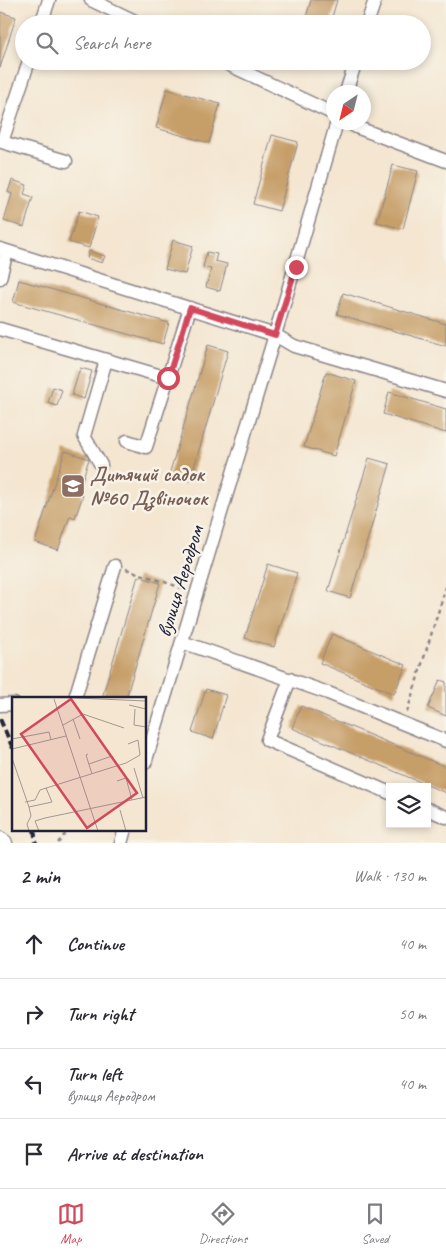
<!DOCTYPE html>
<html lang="en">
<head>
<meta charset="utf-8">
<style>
	body { margin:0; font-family:Caveat,sans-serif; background:#f2f2f3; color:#2b2b33 }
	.controls { position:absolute; right:15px; bottom:15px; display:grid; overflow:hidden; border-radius:0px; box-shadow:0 2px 8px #0003 }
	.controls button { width:45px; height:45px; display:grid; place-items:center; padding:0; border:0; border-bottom:1px solid #e1e1e2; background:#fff; color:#2b2b33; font:25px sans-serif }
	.compass { position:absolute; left:326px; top:85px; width:45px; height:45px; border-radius:50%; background:#fff; box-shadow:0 2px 8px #0003; rotate:215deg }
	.stop { position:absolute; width:15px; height:15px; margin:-11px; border:4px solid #d1495b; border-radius:50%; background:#fff }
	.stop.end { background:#d1495b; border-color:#fff; box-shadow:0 1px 5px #0008 }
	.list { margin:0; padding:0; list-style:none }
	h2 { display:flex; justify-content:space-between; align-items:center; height:65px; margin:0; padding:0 20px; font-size:21px }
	h2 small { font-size:16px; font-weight:400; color:#7c7c81 }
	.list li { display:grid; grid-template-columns:32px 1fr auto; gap:15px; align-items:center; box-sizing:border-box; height:70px; padding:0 20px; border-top:1px solid #e1e1e2 }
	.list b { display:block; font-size:19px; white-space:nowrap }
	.list p { margin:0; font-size:16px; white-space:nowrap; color:#7c7c81 }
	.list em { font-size:16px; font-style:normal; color:#7c7c81 }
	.icon { flex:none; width:28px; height:28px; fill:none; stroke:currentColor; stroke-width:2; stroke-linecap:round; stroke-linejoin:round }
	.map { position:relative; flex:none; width:446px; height:843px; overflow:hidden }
	.search { position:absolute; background:#fff; box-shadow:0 2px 8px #0003; left:15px; right:15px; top:15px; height:55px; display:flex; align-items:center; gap:12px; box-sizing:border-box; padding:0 18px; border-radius:28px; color:#7c7c81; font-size:19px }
	.sheet { height:345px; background:#fff }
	nav { display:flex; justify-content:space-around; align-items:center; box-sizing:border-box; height:70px; border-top:1px solid #e1e1e2; background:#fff; font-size:14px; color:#7c7c81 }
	nav a { display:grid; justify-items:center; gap:2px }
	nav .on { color:#d1495b }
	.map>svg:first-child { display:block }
</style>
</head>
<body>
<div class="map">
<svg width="446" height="843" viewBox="0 0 446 843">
	<rect width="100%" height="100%" fill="#f7f3e8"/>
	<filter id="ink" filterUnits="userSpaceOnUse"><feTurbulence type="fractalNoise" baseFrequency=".02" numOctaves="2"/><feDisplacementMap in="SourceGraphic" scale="10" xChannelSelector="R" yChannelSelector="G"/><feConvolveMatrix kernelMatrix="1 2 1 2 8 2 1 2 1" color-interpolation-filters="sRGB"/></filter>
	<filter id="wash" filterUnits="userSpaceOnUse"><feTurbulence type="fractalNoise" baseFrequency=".0096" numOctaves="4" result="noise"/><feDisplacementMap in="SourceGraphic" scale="20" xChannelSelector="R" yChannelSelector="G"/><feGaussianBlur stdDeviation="1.12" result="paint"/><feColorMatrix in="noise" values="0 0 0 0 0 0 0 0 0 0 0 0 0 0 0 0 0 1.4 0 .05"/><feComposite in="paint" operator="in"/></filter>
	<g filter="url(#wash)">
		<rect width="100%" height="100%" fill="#f4e6d1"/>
		<g id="blocks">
			<!-- building -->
			<path fill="#c69e68" d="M 311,0 L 337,0 L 330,24 L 304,24 Z
				M 0,12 L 16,17 L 0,68 Z
				M 298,61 L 319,61 L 317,67 Z
				M 167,89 L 220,104 L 209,143 L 156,128 Z
				M 272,135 L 298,142 L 279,211 L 253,204 Z
				M 393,165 L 418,171 L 403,229 L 377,222 Z
				M 12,180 L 27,185 L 24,194 L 33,197 L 24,227 L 4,221 L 12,194 L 8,192 Z
				M 79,211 L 98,217 L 89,248 L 69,242 Z
				M 173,240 L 193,246 L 185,274 L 165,269 Z
				M 89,251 L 105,256 L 102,263 L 87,258 Z
				M 207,252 L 217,254 L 215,261 L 227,264 L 220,291 L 206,287 L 211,269 L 203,267 Z
				M 19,280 L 169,323 L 163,344 L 13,302 Z
				M 343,293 L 446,324 L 446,346 L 337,314 Z
				M 208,345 L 228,351 L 190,481 L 169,475 Z
				M 80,368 L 92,371 L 84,399 L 72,395 Z
				M 326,372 L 356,381 L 334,456 L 304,447 Z
				M 53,387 L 62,390 L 57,406 L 48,403 Z
				M 389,392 L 446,409 L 446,433 L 383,414 Z
				M 65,451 L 89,459 L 78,493 L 83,495 L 75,518 L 70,516 L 58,550 L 35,542 Z
				M 369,458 L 390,464 L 350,598 L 328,591 Z
				M 268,564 L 297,573 L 274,647 L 245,638 Z
				M 138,576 L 160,583 L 126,698 L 102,698 Z
				M 332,634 L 406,665 L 394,694 L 320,663 Z
				M 440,680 L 446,682 L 446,716 L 428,708 Z
				M 206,689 L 226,695 L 213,739 L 192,732 Z
				M 301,706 L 446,767 L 446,793 L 292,728 Z"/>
		</g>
	</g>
	<g filter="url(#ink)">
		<use href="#blocks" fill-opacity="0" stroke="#8b8486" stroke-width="1"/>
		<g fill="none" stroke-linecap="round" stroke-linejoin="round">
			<defs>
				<path id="minor" d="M 91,0 L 141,24
					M 41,24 L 49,0
					M 367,24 L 375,0
					M 29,61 L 2,142 L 66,161
					M 221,61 L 334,114
					M 346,92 L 356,61
					M 348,122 L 356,127 L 446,161
					M 0,249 L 275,335 L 294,346 L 446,391
					M 0,278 L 7,251
					M 0,329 L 168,378
					M 127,441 L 146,447 L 190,308
					M 101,465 L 84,436 L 106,360
					M 182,642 L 328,693 L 446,741
					M 290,679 L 267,740 L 390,793
					M 75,698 L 115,566
					M 0,705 L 14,704
					M 145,763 L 275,335 L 337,122
					M 427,809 L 446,817
					M 121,843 L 125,829"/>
				<path id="major" d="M 0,840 L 4,843"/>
			</defs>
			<!-- minor casing -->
			<use href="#minor" stroke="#8b8486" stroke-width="15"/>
			<!-- major casing -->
			<use href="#major" stroke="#8b8486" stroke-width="19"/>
			<!-- path -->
			<path stroke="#8b8486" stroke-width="2.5" stroke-dasharray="4 4" stroke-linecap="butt" d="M 126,569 L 185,589
				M 407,712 L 446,587
				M 58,843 L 69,829"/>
			<!-- minor -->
			<use href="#minor" stroke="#fff" stroke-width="12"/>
			<!-- major -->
			<use href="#major" stroke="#fff" stroke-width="16"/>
			<!-- rail -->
			<path stroke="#22223b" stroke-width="4" stroke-dasharray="8 4" stroke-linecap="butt" d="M 0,719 L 14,751
				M 34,829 L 36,843"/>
		</g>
	</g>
	<g fill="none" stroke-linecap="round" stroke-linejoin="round" filter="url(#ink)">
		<!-- route -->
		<path stroke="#d1495b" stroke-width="6" d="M 168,378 L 190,308 L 275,335 L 296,267"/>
	</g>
	<!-- icons -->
	<defs>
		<symbol id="school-square" viewBox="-11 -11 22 22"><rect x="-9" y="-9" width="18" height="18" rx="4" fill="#8d6e63" stroke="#f7f3e8"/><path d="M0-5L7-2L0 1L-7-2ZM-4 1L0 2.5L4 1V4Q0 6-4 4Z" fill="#fff"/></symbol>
	</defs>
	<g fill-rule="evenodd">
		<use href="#school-square" x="59" y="472" width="28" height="28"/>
	</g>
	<g text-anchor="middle" stroke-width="5" stroke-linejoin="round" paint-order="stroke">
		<!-- education labels -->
		<g font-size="21" font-weight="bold" fill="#785e54" stroke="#f7f3e8" text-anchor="start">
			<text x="90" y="481">Дитячий садок<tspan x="90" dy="24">№60 Дзвіночок</tspan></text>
		</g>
		<!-- street labels -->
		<g font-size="21" fill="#22223b" stroke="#f7f3e8">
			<text transform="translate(180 581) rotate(-73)" y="7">вулиця Аеродром</text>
		</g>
	</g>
	<!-- overview -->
	<g transform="translate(12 697)">
		<rect width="134" height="134" fill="#f4e6d1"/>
		<path fill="none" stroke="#a09895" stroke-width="1" d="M 42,0 L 134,4M 42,2 L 86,134M 117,8 L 134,12M 123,12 L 122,28 L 134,30M 61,22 L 68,42M 51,28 L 71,17 L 112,31M 0,42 L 37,35 L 39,43M 0,52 L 54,39M 76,57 L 74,58 L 80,77M 0,61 L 17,110M 77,67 L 100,59 L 105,69M 122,71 L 131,101M 105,84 L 114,81 L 120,103M 13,105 L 23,103 L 28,93 L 114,66 L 128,58 L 126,43 L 116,47M 108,113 L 114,134M 17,134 L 15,127 L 19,119 L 17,110 L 40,105 L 34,91M 27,134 L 23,124 L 33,121 L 134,100"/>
		<path fill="#d1495b" fill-opacity="0.15" stroke="#d1495b" stroke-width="2.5" d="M 59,2 L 125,96 L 75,131 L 9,37 Z"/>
		<rect width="134" height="134" fill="none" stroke="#22223b" stroke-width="2.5"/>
	</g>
</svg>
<div class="controls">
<button><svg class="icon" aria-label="layers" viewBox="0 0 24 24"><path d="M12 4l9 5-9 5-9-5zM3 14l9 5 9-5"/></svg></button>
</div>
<svg class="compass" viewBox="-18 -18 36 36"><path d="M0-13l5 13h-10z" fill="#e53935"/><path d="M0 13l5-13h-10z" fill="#7c7c81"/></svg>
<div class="stop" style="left:168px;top:378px"></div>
<div class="stop end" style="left:296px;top:267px"></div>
<div class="search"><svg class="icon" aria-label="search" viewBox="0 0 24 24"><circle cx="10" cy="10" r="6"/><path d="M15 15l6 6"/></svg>Search here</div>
</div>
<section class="sheet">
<h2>2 min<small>Walk · 130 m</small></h2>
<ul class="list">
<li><svg class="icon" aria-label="ahead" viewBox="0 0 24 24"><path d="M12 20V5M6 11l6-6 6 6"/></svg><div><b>Continue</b></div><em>40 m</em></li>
<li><svg class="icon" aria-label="right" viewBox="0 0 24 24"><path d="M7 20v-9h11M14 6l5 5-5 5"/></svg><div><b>Turn right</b></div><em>50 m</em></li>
<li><svg class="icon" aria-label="left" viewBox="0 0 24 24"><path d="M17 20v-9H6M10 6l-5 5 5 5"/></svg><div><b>Turn left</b><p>вулиця Аеродром</p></div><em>40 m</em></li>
<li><svg class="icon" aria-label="arrive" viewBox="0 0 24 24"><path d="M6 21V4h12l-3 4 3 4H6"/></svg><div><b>Arrive at destination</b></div></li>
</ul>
</section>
<nav>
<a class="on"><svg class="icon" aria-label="map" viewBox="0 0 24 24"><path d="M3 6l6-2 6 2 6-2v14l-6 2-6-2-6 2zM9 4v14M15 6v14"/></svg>Map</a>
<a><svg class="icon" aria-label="directions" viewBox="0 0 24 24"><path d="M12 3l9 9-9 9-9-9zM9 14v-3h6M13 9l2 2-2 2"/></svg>Directions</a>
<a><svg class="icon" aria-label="saved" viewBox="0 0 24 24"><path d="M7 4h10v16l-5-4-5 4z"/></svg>Saved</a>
</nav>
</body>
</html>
